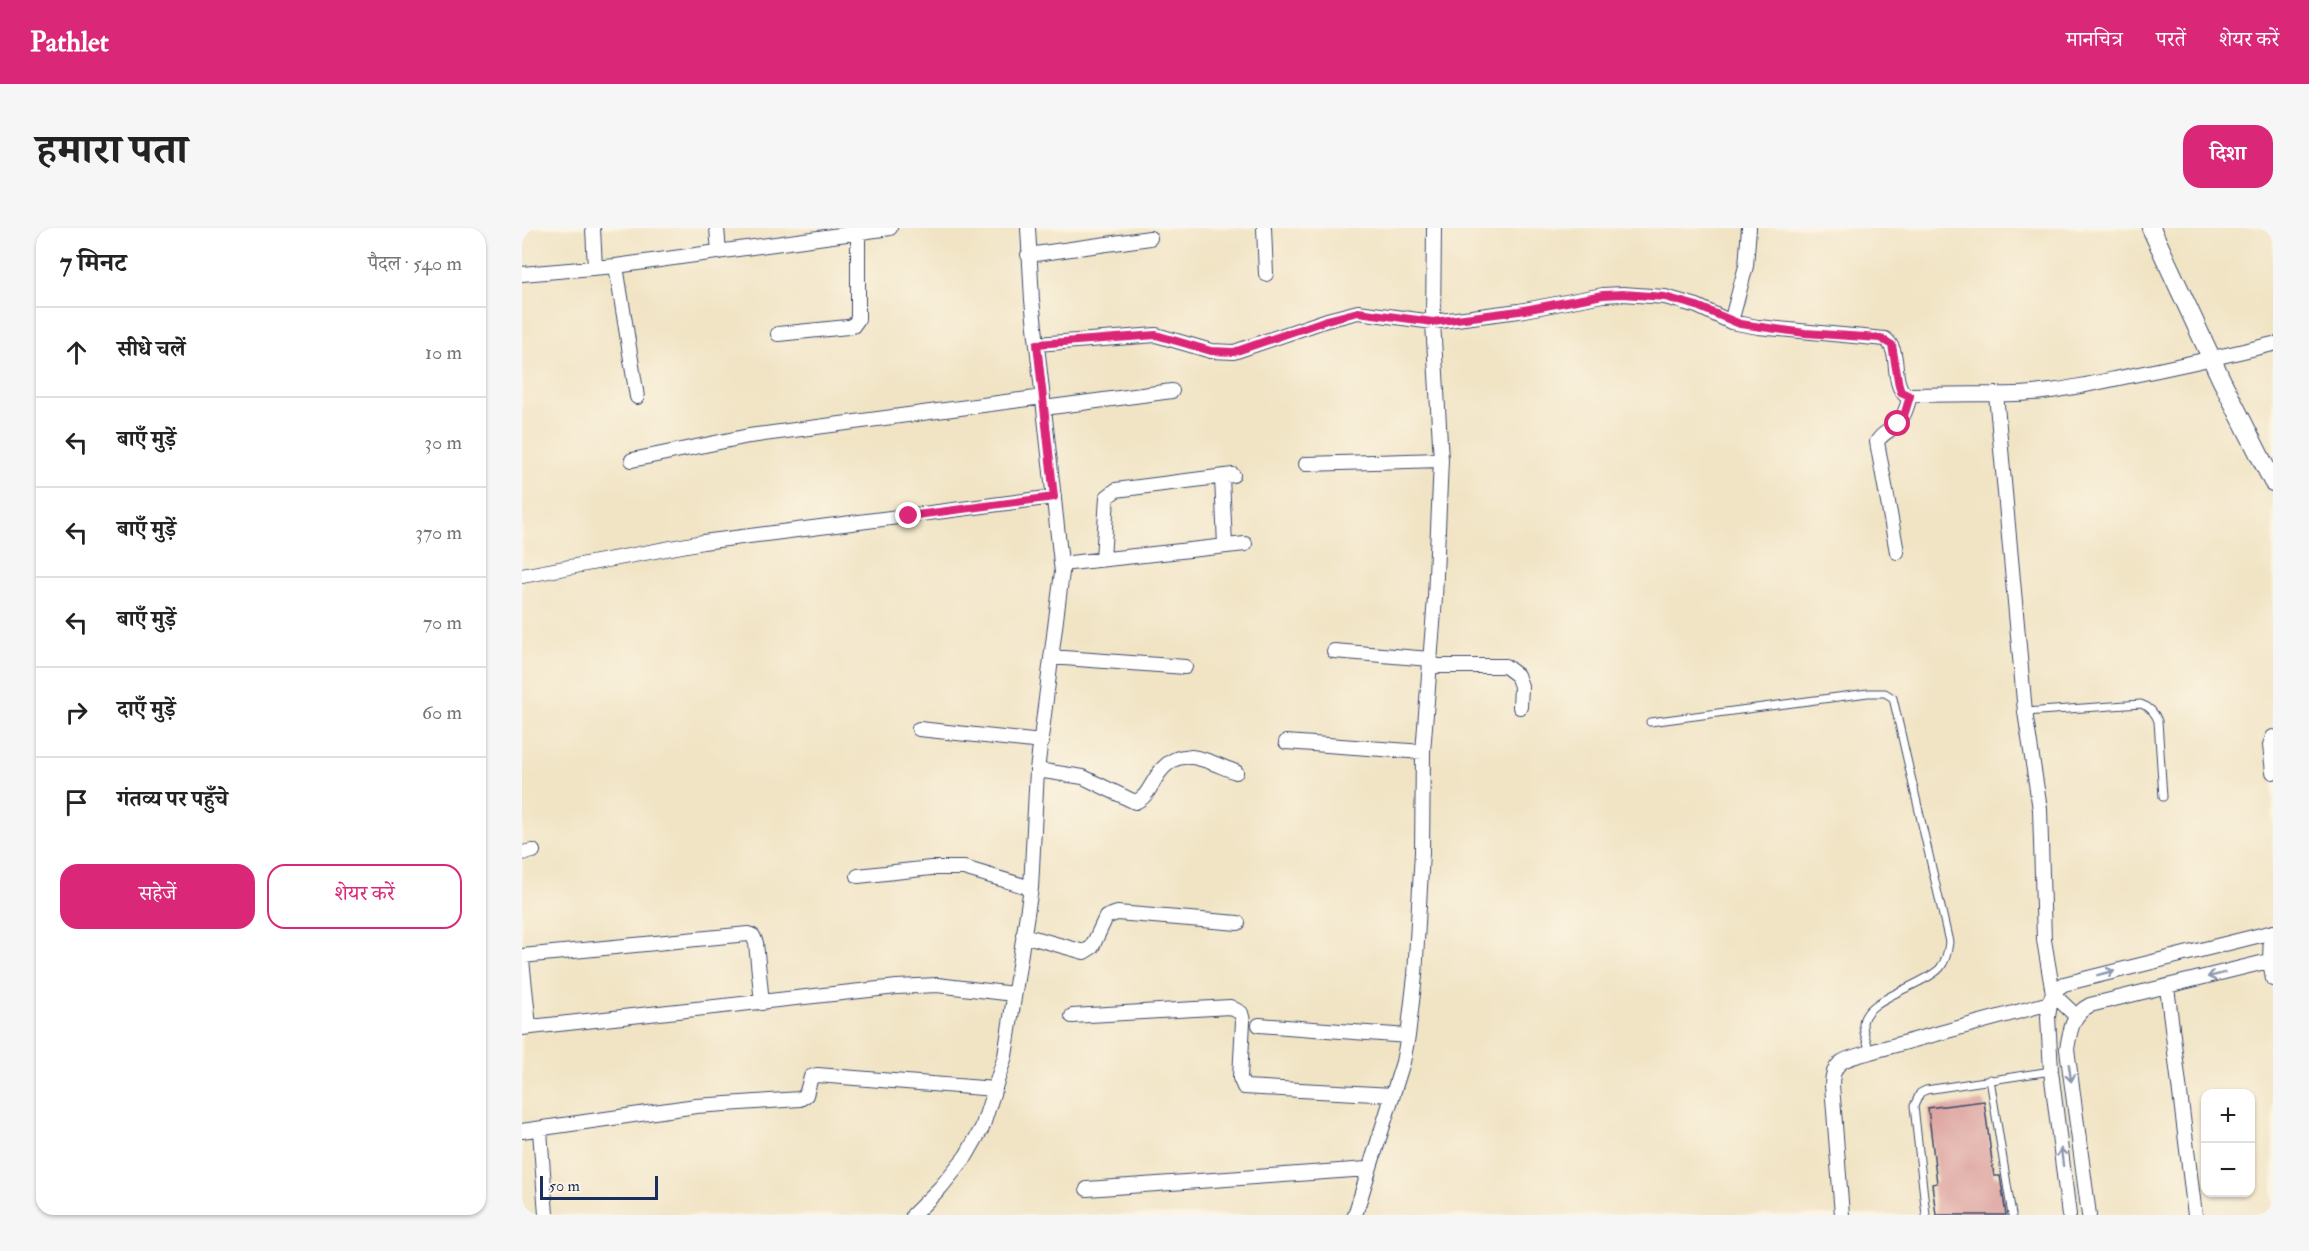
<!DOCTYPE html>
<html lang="hi">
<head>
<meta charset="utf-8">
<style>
	body { margin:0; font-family:"IM FELL Double Pica","Noto Serif Devanagari",serif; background:#f6f6f6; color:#222 }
	.controls { position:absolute; right:18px; bottom:18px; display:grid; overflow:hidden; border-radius:12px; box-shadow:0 2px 4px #0004 }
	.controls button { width:54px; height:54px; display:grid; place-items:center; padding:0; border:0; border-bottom:2px solid #e0e0e0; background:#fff; color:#222; font:30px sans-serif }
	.scale { position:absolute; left:18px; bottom:15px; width:118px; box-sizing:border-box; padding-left:6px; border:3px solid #1b2f5e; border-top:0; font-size:16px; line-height:21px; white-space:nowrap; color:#1b2f5e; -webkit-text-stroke:4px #fcf5e5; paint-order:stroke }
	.stop { position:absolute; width:18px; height:18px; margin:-14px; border:4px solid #db2777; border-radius:50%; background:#fff }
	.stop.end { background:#db2777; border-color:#fff; box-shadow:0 2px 6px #0008 }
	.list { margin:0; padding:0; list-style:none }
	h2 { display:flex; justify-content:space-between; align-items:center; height:78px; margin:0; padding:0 24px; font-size:26px }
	h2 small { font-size:20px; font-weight:400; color:#767676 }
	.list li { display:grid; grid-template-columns:39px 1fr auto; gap:18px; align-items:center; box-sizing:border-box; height:90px; padding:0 24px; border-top:2px solid #e0e0e0 }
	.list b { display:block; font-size:22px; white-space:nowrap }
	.list em { font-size:20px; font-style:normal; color:#767676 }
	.actions { display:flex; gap:12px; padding:18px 24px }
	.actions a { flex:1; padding:14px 0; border:2px solid #db2777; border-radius:18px; text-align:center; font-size:21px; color:#db2777 }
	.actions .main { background:#db2777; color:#fff }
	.icon { flex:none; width:33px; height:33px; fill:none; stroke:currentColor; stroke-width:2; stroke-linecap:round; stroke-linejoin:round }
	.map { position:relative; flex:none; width:1751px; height:987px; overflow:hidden; border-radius:18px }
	header { display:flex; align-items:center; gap:36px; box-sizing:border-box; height:84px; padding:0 30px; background:#db2777; color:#fff }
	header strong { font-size:28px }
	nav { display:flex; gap:33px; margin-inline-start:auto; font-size:21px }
	.intro { display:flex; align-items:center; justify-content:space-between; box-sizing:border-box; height:144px; padding:0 36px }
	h1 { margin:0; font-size:42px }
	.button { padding:15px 27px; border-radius:18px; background:#db2777; color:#fff; font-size:21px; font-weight:700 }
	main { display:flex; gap:36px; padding:0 36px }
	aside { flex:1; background:#fff; border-radius:18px; box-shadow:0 2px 4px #0004 }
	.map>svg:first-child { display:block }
</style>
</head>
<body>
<header>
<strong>Pathlet</strong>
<nav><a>मानचित्र</a><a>परतें</a><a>शेयर करें</a></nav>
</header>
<div class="intro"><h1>हमारा पता</h1><a class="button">दिशा</a></div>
<main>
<aside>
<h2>7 मिनट<small>पैदल · 540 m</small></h2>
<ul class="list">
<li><svg class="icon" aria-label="ahead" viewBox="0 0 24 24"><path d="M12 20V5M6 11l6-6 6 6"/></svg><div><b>सीधे चलें</b></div><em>10 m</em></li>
<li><svg class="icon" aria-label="left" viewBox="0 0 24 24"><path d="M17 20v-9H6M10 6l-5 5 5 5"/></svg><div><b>बाएँ मुड़ें</b></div><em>30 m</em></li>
<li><svg class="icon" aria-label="left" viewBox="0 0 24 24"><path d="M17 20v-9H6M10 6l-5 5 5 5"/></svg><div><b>बाएँ मुड़ें</b></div><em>370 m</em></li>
<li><svg class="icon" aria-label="left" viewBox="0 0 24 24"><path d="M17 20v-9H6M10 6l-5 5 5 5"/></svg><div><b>बाएँ मुड़ें</b></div><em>70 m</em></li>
<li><svg class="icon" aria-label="right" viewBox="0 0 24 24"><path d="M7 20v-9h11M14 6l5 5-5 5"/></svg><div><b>दाएँ मुड़ें</b></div><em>60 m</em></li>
<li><svg class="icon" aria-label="arrive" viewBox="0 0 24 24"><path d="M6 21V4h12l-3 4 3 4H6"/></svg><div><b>गंतव्य पर पहुँचे</b></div></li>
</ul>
<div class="actions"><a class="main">सहेजें</a><a>शेयर करें</a></div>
</aside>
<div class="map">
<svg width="1751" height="987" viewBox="0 0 1751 987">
	<rect width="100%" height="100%" fill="#fcf5e5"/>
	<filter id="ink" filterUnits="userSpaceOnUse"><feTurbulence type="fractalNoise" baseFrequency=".0167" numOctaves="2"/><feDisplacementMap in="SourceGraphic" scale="12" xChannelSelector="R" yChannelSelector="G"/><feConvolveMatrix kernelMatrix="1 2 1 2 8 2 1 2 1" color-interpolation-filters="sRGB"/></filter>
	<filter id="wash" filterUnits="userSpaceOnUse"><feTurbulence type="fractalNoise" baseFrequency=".008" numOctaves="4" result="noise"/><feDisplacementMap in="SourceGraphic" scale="24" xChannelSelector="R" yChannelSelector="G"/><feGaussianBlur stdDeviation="1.35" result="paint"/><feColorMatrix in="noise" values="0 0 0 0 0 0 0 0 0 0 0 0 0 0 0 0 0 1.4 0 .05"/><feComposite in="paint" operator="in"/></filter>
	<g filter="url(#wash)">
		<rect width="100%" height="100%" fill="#f1e4c5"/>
		<g id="blocks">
			<!-- building -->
			<path fill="#dea6a2" d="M 1462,873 L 1472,948 L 1478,948 L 1484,987 L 1414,987 L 1410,956 L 1415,955 L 1406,880 Z"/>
		</g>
	</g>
	<g filter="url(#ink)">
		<use href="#blocks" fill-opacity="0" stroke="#3b4a6d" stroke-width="1.5"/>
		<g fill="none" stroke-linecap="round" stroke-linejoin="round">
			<defs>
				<path id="lane" d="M 1503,484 L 1619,476 C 1628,479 1633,485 1636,493 L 1641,569
					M 1128,494 L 1346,465 L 1363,465 L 1371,470 L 1427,714 C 1426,723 1424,733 1418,740 C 1402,758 1340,771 1341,797 C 1341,805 1346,816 1348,824
					M 1468,851 L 1490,987
					M 1404,987 L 1392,878 L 1398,865 L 1404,862 L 1529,843"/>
				<path id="street" d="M 71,0 L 73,40
					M 195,0 L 197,24
					M 742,0 L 744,46
					M 506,27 L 628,10
					M 94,38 L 115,169
					M 0,46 L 94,38 L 368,0
					M 1209,94 L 1224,38 L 1227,0
					M 256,106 L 326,99 L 331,98 L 336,91 L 336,4
					M 515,116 L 634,107 L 689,123 L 712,124 L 805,92 L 836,84 L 911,94 L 997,83 L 1081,67 L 1101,66 L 1143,69 L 1175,78 L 1209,94 L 1236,99 L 1363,111 C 1380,123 1368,152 1383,167 L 1474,166
					M 522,180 L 650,163
					M 110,232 L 227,208 L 521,169
					M 784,236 L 919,232
					M 700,249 L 703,318
					M 1375,324 L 1355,214 C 1359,206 1366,204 1373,198 C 1382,190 1385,179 1388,168
					M 581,331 L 585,269 L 594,262 L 711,247
					M 539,336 L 723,316
					M 0,348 L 181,314 L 532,269
					M 812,423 L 908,431
					M 529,429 L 663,439
					M 908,438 L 983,438 L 995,447 L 999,458 L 998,479
					M 397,501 L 520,514
					M 1751,509 L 1748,517 L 1751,544
					M 764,514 L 901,524
					M 515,542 L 561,549 L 613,574 C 623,570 626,563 632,553 C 654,513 681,532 714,544
					M 0,625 L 11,623
					M 336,648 L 409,640 L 442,640 L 509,660
					M 1749,705 L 1748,733 L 1751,751
					M 501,707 L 562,724 L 570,719 L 584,689 L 595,685 L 716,695
					M 0,728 L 226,706 L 231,708 L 234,715 L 240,775
					M 0,732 L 7,798
					M 1645,759 L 1673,987
					M 550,788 L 708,779 L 719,785 L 721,793 L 718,850 L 722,859 L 871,867
					M 1554,788 L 1531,766 L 1522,712 L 1518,581 L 1503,484 L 1474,166 C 1517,168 1559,158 1602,149 C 1652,139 1701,128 1751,116
					M 737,797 L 886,808
					M 0,800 L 375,759 L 415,757 L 492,766
					M 18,902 L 24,987
					M 0,903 L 174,878 L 278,871 L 284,867 L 289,849 L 295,847 L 473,861
					M 565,961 L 845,941
					M 391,987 L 419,959 L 444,928 L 460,900 L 483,828 L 509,660 L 515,542 L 540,344 L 510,72 L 506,0
					M 833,987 L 881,834 L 886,808 L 893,748 L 900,624 L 901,524 L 913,370 L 919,232 L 911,94 L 912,0
					M 1320,987 L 1310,857 C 1310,830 1327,831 1348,824 L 1528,775
					M 1547,987 L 1529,843 L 1526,789 L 1529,770 L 1536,760 L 1542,756 L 1751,704
					M 1567,987 L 1545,821 C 1548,803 1550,786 1568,777 L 1751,732"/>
				<path id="secondary" d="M 1629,0 L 1699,151 L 1751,254"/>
			</defs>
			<!-- lane casing -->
			<use href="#lane" stroke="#3b4a6d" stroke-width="9"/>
			<!-- street casing -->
			<use href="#street" stroke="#3b4a6d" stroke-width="16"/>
			<!-- secondary casing -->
			<use href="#secondary" stroke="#3b4a6d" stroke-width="20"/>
			<!-- lane -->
			<use href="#lane" stroke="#fff" stroke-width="7"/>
			<!-- street -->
			<use href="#street" stroke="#fff" stroke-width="14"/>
			<!-- secondary -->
			<use href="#secondary" stroke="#fff" stroke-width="18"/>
		</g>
		<!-- one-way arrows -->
		<defs><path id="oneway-shaft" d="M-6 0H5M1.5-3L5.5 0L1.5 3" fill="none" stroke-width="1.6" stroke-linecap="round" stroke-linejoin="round" transform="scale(1.5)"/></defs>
		<g stroke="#8d97ae">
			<use href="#oneway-shaft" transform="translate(1584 745) rotate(-14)"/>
			<use href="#oneway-shaft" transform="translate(1694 747) rotate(166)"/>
			<use href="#oneway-shaft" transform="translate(1548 845) rotate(82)"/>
			<use href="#oneway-shaft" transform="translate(1540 929) rotate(-97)"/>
		</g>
	</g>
	<g fill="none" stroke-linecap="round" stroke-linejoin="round" filter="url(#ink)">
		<!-- route -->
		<path stroke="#db2777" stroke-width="8" d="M 387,288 L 532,269 L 515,116 L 634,107 L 689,123 L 712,124 L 805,92 L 836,84 L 911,94 L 997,83 L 1081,67 L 1101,66 L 1143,69 L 1175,78 L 1218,96 L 1283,105 L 1358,110 L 1370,117 L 1377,158 L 1379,164 L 1388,168 L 1382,188 L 1376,196"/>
	</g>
</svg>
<div class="controls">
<button>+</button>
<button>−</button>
</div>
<div class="scale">50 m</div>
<div class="stop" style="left:1376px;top:196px"></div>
<div class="stop end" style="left:387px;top:288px"></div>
</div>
</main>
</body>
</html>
